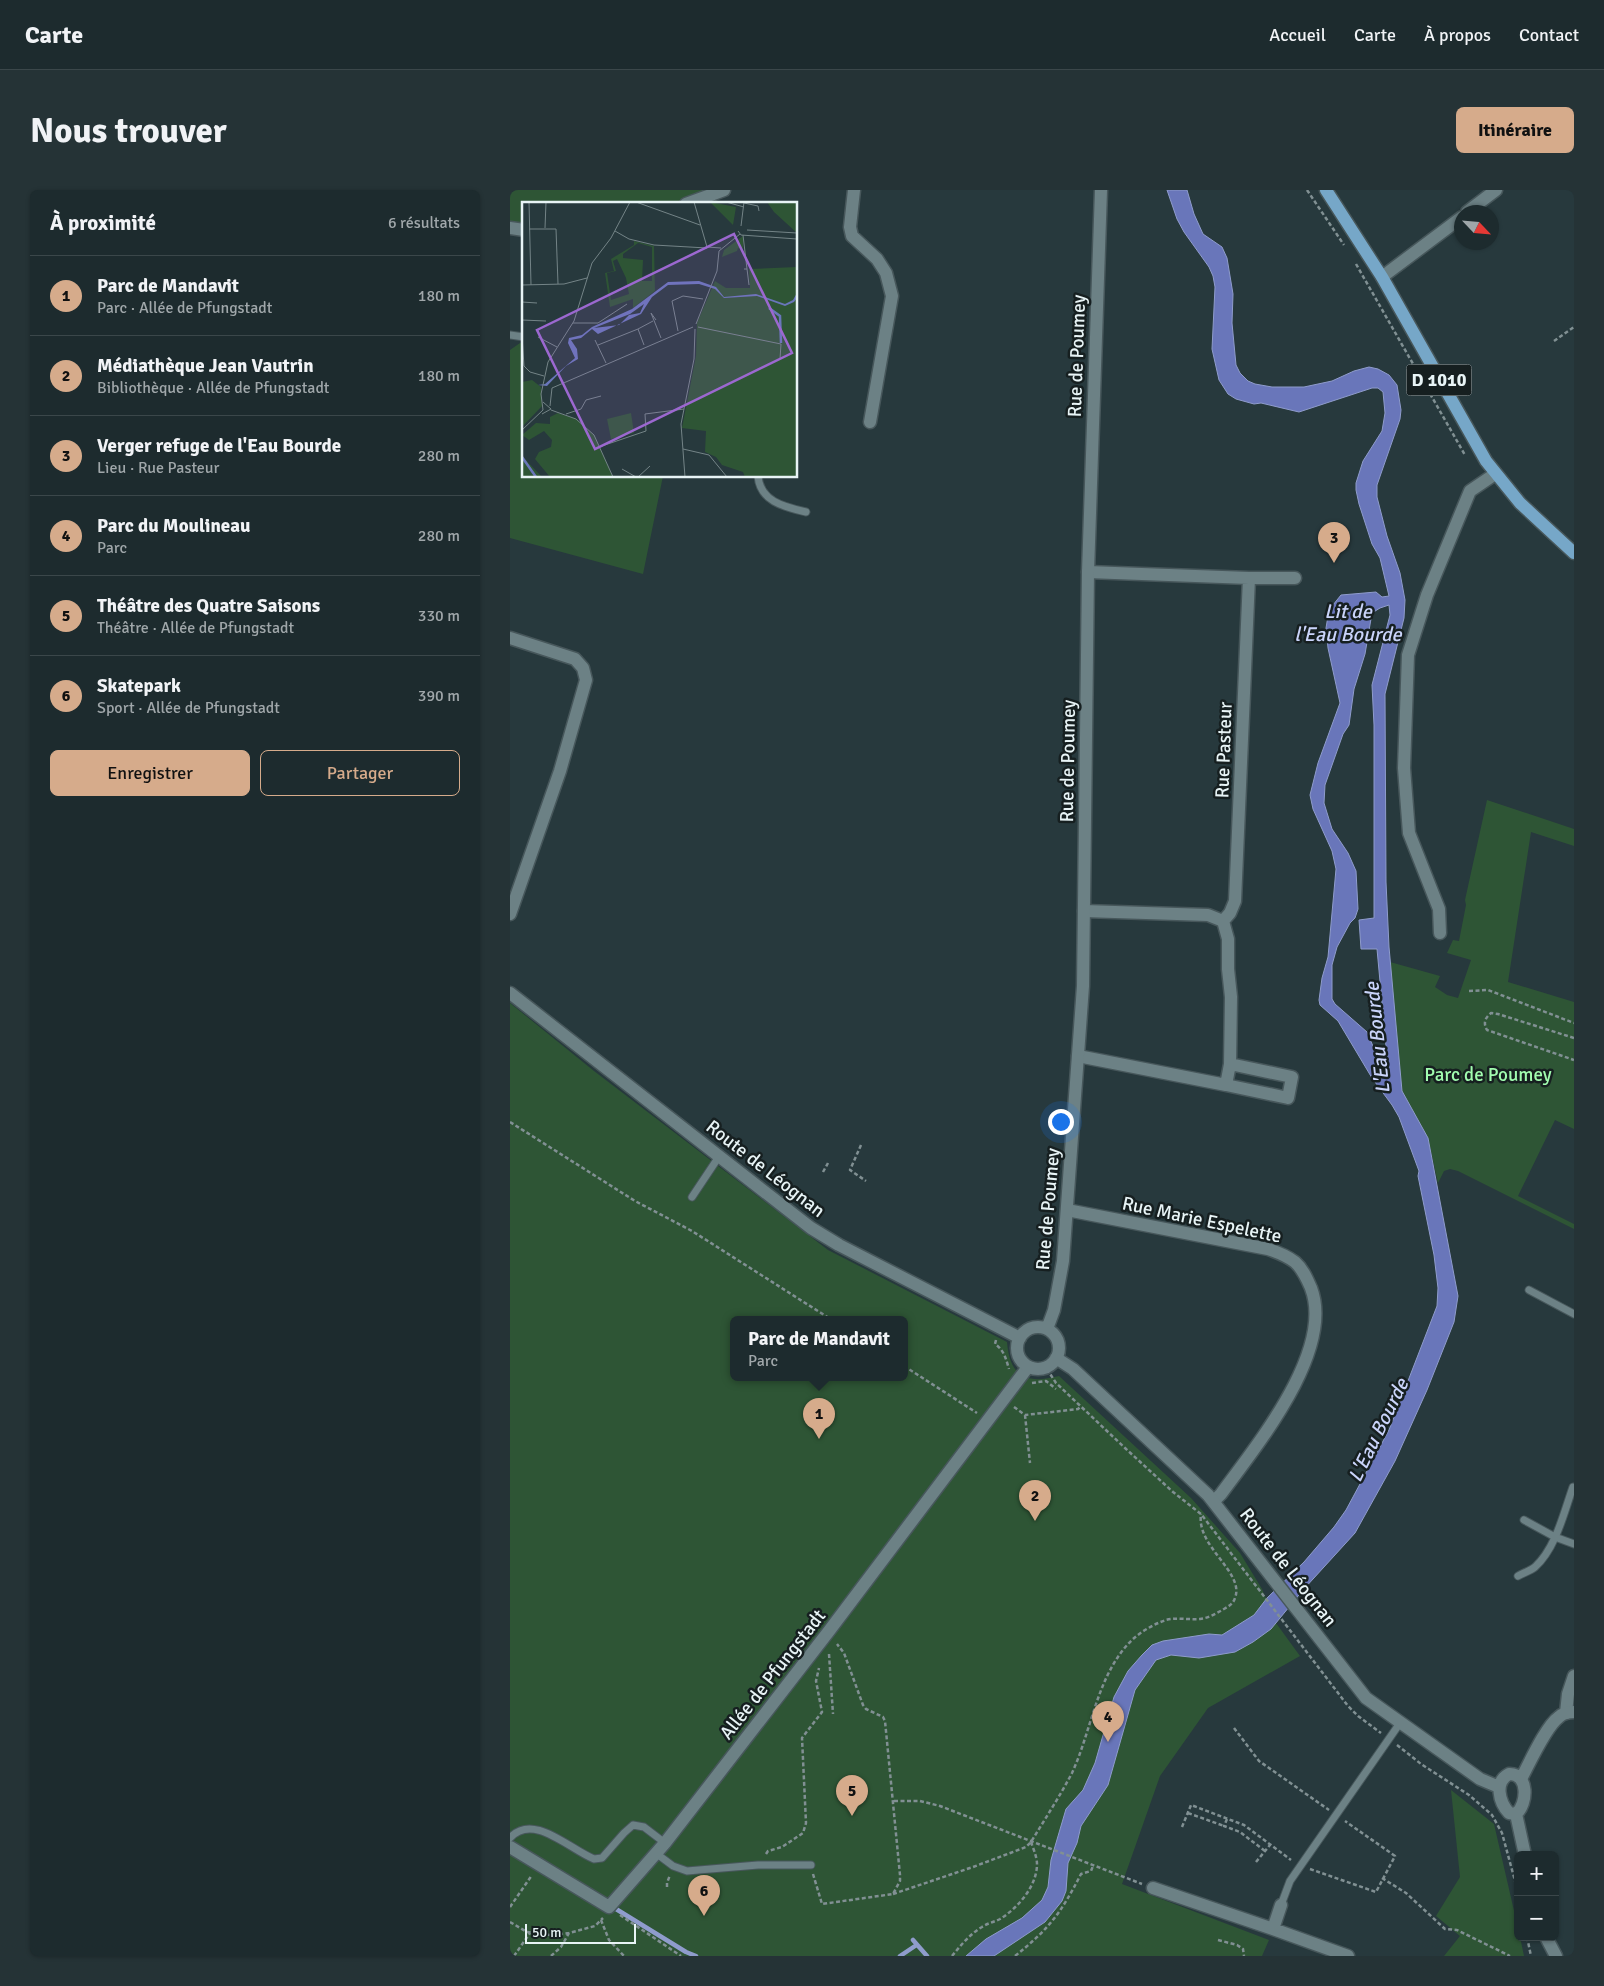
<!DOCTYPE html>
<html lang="fr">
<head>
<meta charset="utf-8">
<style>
	body { margin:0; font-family:Signika,sans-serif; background:#253336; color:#f1f3f6 }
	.controls { position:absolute; right:15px; bottom:15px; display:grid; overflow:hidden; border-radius:8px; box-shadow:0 1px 4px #0004 }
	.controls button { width:45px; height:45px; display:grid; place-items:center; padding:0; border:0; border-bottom:1px solid #3b474a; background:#1d2b2e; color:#f1f3f6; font:25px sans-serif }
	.compass { position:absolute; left:944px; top:15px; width:45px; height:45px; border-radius:50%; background:#1d2b2e; box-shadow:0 1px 4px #0004; rotate:116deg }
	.scale { position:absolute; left:15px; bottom:12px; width:111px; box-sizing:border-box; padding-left:5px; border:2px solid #e8f4f6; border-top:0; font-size:14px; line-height:18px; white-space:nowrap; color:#e8f4f6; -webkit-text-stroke:4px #161f20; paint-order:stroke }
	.you { position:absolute; left:550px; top:931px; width:18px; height:18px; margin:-12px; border:4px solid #fff; border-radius:50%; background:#1a73e8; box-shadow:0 0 0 8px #1a73e833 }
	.badge { display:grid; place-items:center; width:32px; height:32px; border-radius:50%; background:#d6ab8b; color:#111; font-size:16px; font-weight:700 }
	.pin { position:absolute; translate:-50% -41px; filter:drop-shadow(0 1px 2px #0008) }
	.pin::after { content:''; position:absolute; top:26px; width:18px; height:15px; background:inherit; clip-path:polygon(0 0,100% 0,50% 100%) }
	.popup { position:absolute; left:220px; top:1126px; width:178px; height:65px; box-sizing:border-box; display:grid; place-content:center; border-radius:8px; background:#1d2b2e; filter:drop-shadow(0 1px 4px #0005); font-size:16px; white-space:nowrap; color:#a0a7aa }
	.popup b { font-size:19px; color:#f1f3f6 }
	.popup::after { content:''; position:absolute; left:50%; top:100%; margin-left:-10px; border:10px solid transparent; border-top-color:#1d2b2e }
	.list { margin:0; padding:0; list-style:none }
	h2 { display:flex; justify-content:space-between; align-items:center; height:65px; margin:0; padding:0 20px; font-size:21px }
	h2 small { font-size:16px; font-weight:400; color:#a0a7aa }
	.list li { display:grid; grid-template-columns:32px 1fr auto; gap:15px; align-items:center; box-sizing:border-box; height:80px; padding:0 20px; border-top:1px solid #3b474a }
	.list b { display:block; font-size:19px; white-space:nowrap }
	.list p { margin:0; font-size:16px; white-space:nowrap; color:#a0a7aa }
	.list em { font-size:16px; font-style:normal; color:#a0a7aa }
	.actions { display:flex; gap:10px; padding:15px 20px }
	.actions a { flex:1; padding:11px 0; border:1px solid #d6ab8b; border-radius:8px; text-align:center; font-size:18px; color:#d6ab8b }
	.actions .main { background:#d6ab8b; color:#111 }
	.map { position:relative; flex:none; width:1064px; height:1766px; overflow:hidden; border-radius:8px }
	header { display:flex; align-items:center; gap:30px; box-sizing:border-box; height:70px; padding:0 25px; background:#1d2b2e; border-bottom:1px solid #3b474a }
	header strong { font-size:24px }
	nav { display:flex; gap:28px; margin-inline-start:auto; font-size:18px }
	.intro { display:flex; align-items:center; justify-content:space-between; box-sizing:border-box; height:120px; padding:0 30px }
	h1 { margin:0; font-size:35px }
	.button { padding:12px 22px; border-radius:8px; background:#d6ab8b; color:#111; font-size:18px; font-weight:700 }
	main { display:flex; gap:30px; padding:0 30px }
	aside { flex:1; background:#1d2b2e; border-radius:8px; box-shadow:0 1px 4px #0004 }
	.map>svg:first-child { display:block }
</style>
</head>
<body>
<header>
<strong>Carte</strong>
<nav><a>Accueil</a><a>Carte</a><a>À propos</a><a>Contact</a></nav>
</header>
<div class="intro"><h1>Nous trouver</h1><a class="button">Itinéraire</a></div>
<main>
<aside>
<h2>À proximité<small>6 résultats</small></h2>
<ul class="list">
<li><span class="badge">1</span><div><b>Parc de Mandavit</b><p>Parc · Allée de Pfungstadt</p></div><em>180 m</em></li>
<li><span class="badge">2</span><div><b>Médiathèque Jean Vautrin</b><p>Bibliothèque · Allée de Pfungstadt</p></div><em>180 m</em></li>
<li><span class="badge">3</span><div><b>Verger refuge de l'Eau Bourde</b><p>Lieu · Rue Pasteur</p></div><em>280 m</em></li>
<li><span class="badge">4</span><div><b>Parc du Moulineau</b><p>Parc</p></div><em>280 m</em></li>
<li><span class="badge">5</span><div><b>Théâtre des Quatre Saisons</b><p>Théâtre · Allée de Pfungstadt</p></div><em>330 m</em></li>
<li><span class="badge">6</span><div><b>Skatepark</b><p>Sport · Allée de Pfungstadt</p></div><em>390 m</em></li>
</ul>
<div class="actions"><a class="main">Enregistrer</a><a>Partager</a></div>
</aside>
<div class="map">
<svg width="1064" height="1766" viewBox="0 0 1064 1766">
	<rect width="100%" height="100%" fill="#27393d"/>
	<!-- green -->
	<path fill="#2e5535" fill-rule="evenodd" d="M 0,0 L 214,0 L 176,14 L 14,14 L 14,40 L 0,38 Z
		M 10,153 L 14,154 L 14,286 L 153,286 L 133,384 L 0,348 L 0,160 Z
		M 977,610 L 1064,639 L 1064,656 L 1021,642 L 998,792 L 1064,812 L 1064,939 L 1045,930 L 1008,1006 L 1064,1034 L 1064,1039 L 948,981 L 940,979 L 934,981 L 928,993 L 918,948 L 892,902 L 880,772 L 930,786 L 925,797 L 937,805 L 948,808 L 961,770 L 937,763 L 943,750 L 949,751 L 956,715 L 955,710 Z
		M 0,813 L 84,881 L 318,1060 L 497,1152 C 500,1188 517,1194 549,1186 L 681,1308 L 730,1363 L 752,1399 L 766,1433 L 790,1466 L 698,1518 L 650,1586 L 612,1694 L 759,1750 L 752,1766 L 0,1766 ZM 224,1130 L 394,1130 L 394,1188 L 224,1188 Z
		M 941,1600 L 984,1634 L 1008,1738 L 1008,1747 L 1010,1747 L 1014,1766 L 934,1766 L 950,1746 L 926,1726 L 950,1687 Z"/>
	<!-- water -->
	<path fill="#6976ba" stroke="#8f9ccc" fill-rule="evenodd" d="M 657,0 L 677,0 L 684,24 L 693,44 L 712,57 L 717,68 L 723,104 L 722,133 L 726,175 L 730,183 L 738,191 L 745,194 L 762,197 L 794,197 L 822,191 L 844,181 L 859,177 L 868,179 L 879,185 L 887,195 L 891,220 L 890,229 L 867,295 L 867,307 L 877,346 L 890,383 L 895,410 L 894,428 L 875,504 L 876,692 L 879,757 L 892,901 L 918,948 L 948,1106 L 944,1132 L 917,1200 L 885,1271 L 845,1343 L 793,1400 L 761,1439 L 743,1452 L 725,1462 L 689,1468 L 661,1465 L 646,1470 L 625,1500 L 598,1595 L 571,1636 L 567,1653 L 558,1673 L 556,1701 L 552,1711 L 535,1732 L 484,1766 L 456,1766 L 476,1749 L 512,1728 L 532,1710 L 538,1697 L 541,1670 L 556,1619 L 573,1600 L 585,1573 L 604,1507 L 618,1481 L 632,1465 L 642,1455 L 653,1451 L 699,1444 L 712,1445 L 744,1425 L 757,1408 L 794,1372 L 824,1337 L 836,1320 L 879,1240 L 927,1116 L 928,1098 L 924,1065 L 908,986 L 909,981 L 889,927 L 882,915 L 862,888 L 828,831 L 810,815 L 809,810 L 812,788 L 818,767 L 826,679 L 822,661 L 803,619 L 800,605 L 808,573 L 830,513 L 818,458 L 816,438 L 819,420 L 831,405 L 866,402 L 872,407 L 879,406 L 870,368 L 862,354 L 849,314 L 846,300 L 846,293 L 853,271 L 872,241 L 875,223 L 873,202 L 868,198 L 862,198 L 789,222 L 751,213 L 744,214 L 726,209 L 718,204 L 709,190 L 702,159 L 705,97 L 703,86 L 699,77 L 674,42 L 667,29 ZM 879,415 L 880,425 L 862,495 L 864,535 L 864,728 L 849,730 L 851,759 L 867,759 L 878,878 L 865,861 L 857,842 L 825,814 L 822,809 L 822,775 L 827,757 L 840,733 L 845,728 L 848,719 L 846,681 L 838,663 L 822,639 L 814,613 L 815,595 L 833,544 L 839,535 L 844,499 L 855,464 L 862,423 L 870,418 Z"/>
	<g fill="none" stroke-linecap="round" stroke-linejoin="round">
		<!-- stream -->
		<path stroke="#8f9ccc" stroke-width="4.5" d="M 106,1719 L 176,1762 L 186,1766
			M 403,1750 L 417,1766
			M 390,1766 L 405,1756"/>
		<defs>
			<path id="service" d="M 0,145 L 14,147
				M 248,286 C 250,312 275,317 296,322
				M 182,1007 L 210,965
				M 1019,1100 L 1064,1124
				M 1014,1330 L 1045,1347 L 1064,1354
				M 1008,1386 C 1013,1383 1020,1381 1025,1377 C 1046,1358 1054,1322 1063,1297
				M 0,1648 C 23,1622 59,1659 84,1669 L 92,1668 L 114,1643 L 123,1635 L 134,1637 L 155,1653
				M 147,1664 L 163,1676 L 177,1681 L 248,1675 L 301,1675
				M 771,1715 L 780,1691 L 890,1533"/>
			<path id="minor" d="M 344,0 L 340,37 L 342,46 L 367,69 L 376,83 L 382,106 L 360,232
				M 957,22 L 986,0
				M 872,87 L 952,27
				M 578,382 L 739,388 L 785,388
				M 0,448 L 65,469 L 73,478 L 76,490 L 50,581 L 0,724
				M 574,721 L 698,725 L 713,731 L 718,749 L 718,779 L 721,807 L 720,874
				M 713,731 L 720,723 L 725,711 L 739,388
				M 930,743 L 929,719 L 899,643 L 894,578 L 898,465 L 917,405 L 960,301 L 985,284
				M 568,866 L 716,895 L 720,874 L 782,887 L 778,908 L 716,895
				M 557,1020 L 758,1059 C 767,1062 777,1066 785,1072 C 793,1079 797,1089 801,1098 C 825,1161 746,1256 711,1304 L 704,1311
				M 1056,1523 L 1058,1504 L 1064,1486
				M 0,1657 L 99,1717 L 155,1653 L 319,1441 L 518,1177
				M 643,1698 L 763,1739
				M 771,1715 L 763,1739 L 838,1766"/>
			<path id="tertiary" d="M 176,14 L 214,0
				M 0,38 L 14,40
				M 0,803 L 301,1038 L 329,1055 L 510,1148
				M507 1158a21 21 0 1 1 42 0a21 21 0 1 1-42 0Z
				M 537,1139 L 544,1120 L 553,1071 L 573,796 L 578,382 L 591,0
				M 546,1168 L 563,1179 L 698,1305 L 856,1508 L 970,1589 L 989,1597
				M 999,1584 C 1019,1583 1018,1614 1006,1624 L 999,1623 C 989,1612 984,1592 999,1584 Z
				M 1011,1589 C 1019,1574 1036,1536 1049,1527 C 1053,1523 1058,1522 1064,1522
				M 1006,1624 L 1015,1665
				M 1036,1747 L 1046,1766"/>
			<path id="primary" d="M 816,0 L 872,87 L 976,271 L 1010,313 L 1064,363"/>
		</defs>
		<!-- service casing -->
		<use href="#service" stroke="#47575b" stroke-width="9"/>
		<!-- minor casing -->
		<use href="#minor" stroke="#47575b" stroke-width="15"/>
		<!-- tertiary casing -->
		<use href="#tertiary" stroke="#47575b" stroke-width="15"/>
		<!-- primary casing -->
		<use href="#primary" stroke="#47575b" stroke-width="15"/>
		<!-- path -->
		<path stroke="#819093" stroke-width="2.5" stroke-dasharray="4 2.5" stroke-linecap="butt" d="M 797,0 L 834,55
			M 846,74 L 955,265
			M 1044,151 L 1064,137
			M 959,801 L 978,800 L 1064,833
			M 1064,848 L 988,824 L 981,823 C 975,828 973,833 977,840 L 1064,870
			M 0,932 L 125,1011 L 182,1041 L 322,1130
			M 351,955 L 340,980 L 356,991
			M 313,982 L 318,973
			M 486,1150 L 485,1154 C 494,1160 496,1169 499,1179
			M 394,1176 L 467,1223
			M 537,1179 L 546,1193 L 615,1258 L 663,1302 L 691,1324 L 838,1516 L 848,1526 L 871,1543
			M 522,1193 L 536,1191 L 546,1199
			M 504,1217 L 515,1225 L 568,1219 L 571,1216
			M 515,1225 L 520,1273
			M 319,1464 L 323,1524
			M 724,1538 L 749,1571 L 819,1620
			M 887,1555 L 911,1574 L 959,1605 L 982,1625 L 992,1643 L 1008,1702
			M 384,1611 L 410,1611 L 430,1616 L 632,1694
			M 678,1623 L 714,1636
			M 717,1629 L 714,1636 L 730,1642 L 755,1661
			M 672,1637 L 681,1615 L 734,1635 L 781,1670
			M 256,1664 L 258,1661 L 272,1657 L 293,1643 L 296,1633 L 292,1548 L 312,1522 L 306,1491 L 309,1478
			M 746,1672 L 760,1655
			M 800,1679 L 866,1702 L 885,1666 L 835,1631
			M 303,1684 L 312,1714 L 383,1704 L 390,1691 L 390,1685 L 375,1531 L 373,1527 L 356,1519 L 353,1515 L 334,1463 L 327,1454
			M 872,1688 L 896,1703 L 935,1739 L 947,1740 L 1000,1766
			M 157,1697 L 157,1693 L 160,1685
			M 383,1704 L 463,1677 L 516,1657 L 521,1652 C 535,1629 550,1606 562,1583 C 582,1540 587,1483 623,1449 C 632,1441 644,1434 656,1430 C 667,1427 678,1430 690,1429 C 699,1428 707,1423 714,1419 C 719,1416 723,1414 725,1408 C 735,1382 686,1357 691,1324
			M 0,1717 L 22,1685
			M 110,1725 L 171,1766
			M 91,1730 L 99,1750 L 114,1766
			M 0,1732 L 17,1742 L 41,1745 L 59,1743 L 85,1736 L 93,1728
			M 1017,1747 L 1021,1766
			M 708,1750 L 727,1755 L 733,1759 L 734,1766
			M 4,1766 L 20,1743
			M 41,1766 L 51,1757 L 59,1743
			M 442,1766 C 451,1755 460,1744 472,1737 C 478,1733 484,1732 490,1729 C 508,1718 527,1696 527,1674 C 527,1667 523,1658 521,1652
			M 505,1766 C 539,1739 551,1723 571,1684 L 581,1681 L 583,1676"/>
		<!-- service -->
		<use href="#service" stroke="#6c8185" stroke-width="7"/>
		<!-- minor -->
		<use href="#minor" stroke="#6c8185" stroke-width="12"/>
		<!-- tertiary -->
		<use href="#tertiary" stroke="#6c8185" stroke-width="12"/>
		<!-- primary -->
		<use href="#primary" stroke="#76a7c8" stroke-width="12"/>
	</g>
	<g text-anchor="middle" stroke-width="5" stroke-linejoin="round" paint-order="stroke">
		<!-- shield labels -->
		<rect fill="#161f20" stroke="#a9b4b6" stroke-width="1" x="896.5" y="174.5" width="65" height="31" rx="4"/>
		<g font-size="18" font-weight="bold" fill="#e8f4f6">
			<text x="929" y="196">D 1010</text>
		</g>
		<!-- street labels -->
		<g font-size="19" fill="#e8f4f6" stroke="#161f20">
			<text transform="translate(566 166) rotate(-88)" y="7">Rue de Poumey</text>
			<text transform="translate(713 560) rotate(-88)" y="7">Rue Pasteur</text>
			<text transform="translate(557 571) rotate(-89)" y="7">Rue de Poumey</text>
			<text transform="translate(256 978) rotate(38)" y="7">Route de Léognan</text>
			<text transform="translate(537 1019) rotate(-85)" y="7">Rue de Poumey</text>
			<text transform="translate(692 1029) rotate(12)" y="7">Rue Marie Espelette</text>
			<text transform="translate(779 1377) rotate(52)" y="7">Route de Léognan</text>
			<text transform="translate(262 1484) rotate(-52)" y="7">Allée de Pfungstadt</text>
		</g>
		<!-- park labels -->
		<g font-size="19" fill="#a1fcaf" stroke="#161f20">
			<text x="978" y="891">Parc de Poumey</text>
		</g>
		<!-- water labels -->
		<g font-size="20" font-style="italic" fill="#cad4fa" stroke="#161f20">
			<text x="838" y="428">Lit de<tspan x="838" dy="23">l'Eau Bourde</tspan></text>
			<text transform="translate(867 848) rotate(-96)" y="7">L'Eau Bourde</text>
			<text transform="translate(868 1240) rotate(-64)" y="7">L'Eau Bourde</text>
		</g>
	</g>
	<!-- overview -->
	<g transform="translate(12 12)">
		<rect width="275" height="275" fill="#27393d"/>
		<path d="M 188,0 L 214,5 L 211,23 ZM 245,0 L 275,0 L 275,31 L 252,10 ZM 221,34 L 221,47 L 216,46 L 215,49 L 200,55 L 202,48 ZM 112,39 L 132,44 L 133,89 L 111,106 L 111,97 L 88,105 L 83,71 L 92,69 L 89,57 L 112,43 ZM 116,41 L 130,45 L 130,79 L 120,79 L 121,58 L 101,56 L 101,52 ZM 95,57 L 104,76 L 107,92 L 89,98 L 85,71 L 94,69 L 91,59 ZM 275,65 L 275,275 L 223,275 L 221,270 L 200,263 L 194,255 L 183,250 L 184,229 L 160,226 L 174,154 L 175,121 L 193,79 L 204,86 L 228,86 L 227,67 ZM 10,178 L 19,185 L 20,204 L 0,225 L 0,180 ZM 36,211 L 54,217 L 72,233 L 91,275 L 28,275 L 13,257 L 17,250 L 29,245 L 30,238 L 22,229 L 7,238 L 0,233 L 14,221 L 28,222 L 28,215 ZM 109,211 L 112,231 L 89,237 L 85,217 ZM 0,254 L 20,275 L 0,275 Z" fill="#2e5535" fill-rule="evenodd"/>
		<path d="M 177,79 L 194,85 L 202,95 L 234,92 L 263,102 L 271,98 L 275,91 L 275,96 L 272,100 L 263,104 L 235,94 L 202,96 L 193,87 L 177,82 L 146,83 L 130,95 L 119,112 L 76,132 L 70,127 L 59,136 L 49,138 L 55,147 L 56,157 L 44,164 L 25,184 L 16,183 L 23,182 L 53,156 L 46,141 L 47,136 L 60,133 L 70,125 L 110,107 L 146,80 ZM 122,102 L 118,111 L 107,113 L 97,123 L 72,126 L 108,112 Z" fill="#6976ba" fill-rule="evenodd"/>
		<path fill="none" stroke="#6976ba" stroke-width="2.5" d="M 247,106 L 258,114 L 259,141M 0,255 L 14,275"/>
		<path fill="none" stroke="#748487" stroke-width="1" d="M 7,0 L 9,83M 114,0 L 178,23M 172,0 L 185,45 L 199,46M 204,0 L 222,5M 222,1 L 236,4 L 237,9M 219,24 L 222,0M 23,26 L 24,0M 7,27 L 34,27 L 36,82M 225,28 L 275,31M 93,29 L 107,37 L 132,43 L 185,46M 216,29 L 219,33 L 275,37M 221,33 L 225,67 L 222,67M 225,67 L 227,83M 0,83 L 42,82 L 65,76M 0,100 L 15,101M 0,118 L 24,119M 134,118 L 129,111 L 139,136M 51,121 L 76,121 L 105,102M 174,122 L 195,69 L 197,49 L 218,32M 176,125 L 259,142 L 258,157M 156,129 L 150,99 L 161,94 L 181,97M 0,134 L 2,164 L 8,170 L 22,174M 16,135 L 35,145M 73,138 L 84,161M 76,143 L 116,127M 122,143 L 116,127 L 131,119M 28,204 L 30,186 L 171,125M 29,208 L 54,217 L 72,233 L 91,275M 20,212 L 29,207 L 21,200M 44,212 L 59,207 L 64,198 L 79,194M 0,228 L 21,208 L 19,192 L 26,160 L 52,119 L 70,61 L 89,36 L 108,0M 121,230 L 124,229 L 123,212 L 162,207M 77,245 L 121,230M 161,247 L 187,253 L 205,275M 100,267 L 114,275M 116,275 L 128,264M 163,275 L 159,222 L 172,157 L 173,127"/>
		<path fill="#9c68d0" fill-opacity="0.15" stroke="#9c68d0" stroke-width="2.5" d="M 212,32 L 270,151 L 73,247 L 15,128 Z"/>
		<rect width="275" height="275" fill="none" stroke="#e8f4f6" stroke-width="2.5"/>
	</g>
</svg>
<div class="controls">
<button>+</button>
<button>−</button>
</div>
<svg class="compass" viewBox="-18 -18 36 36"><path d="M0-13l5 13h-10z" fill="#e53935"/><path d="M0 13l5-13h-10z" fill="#a0a7aa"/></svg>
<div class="scale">50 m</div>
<div class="you"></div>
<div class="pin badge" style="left:309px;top:1249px">1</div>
<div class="popup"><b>Parc de Mandavit</b>Parc</div>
<div class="pin badge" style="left:525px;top:1331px">2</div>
<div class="pin badge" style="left:824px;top:373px">3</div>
<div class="pin badge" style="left:598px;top:1552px">4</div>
<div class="pin badge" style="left:342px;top:1626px">5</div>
<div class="pin badge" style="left:194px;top:1726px">6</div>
</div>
</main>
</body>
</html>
